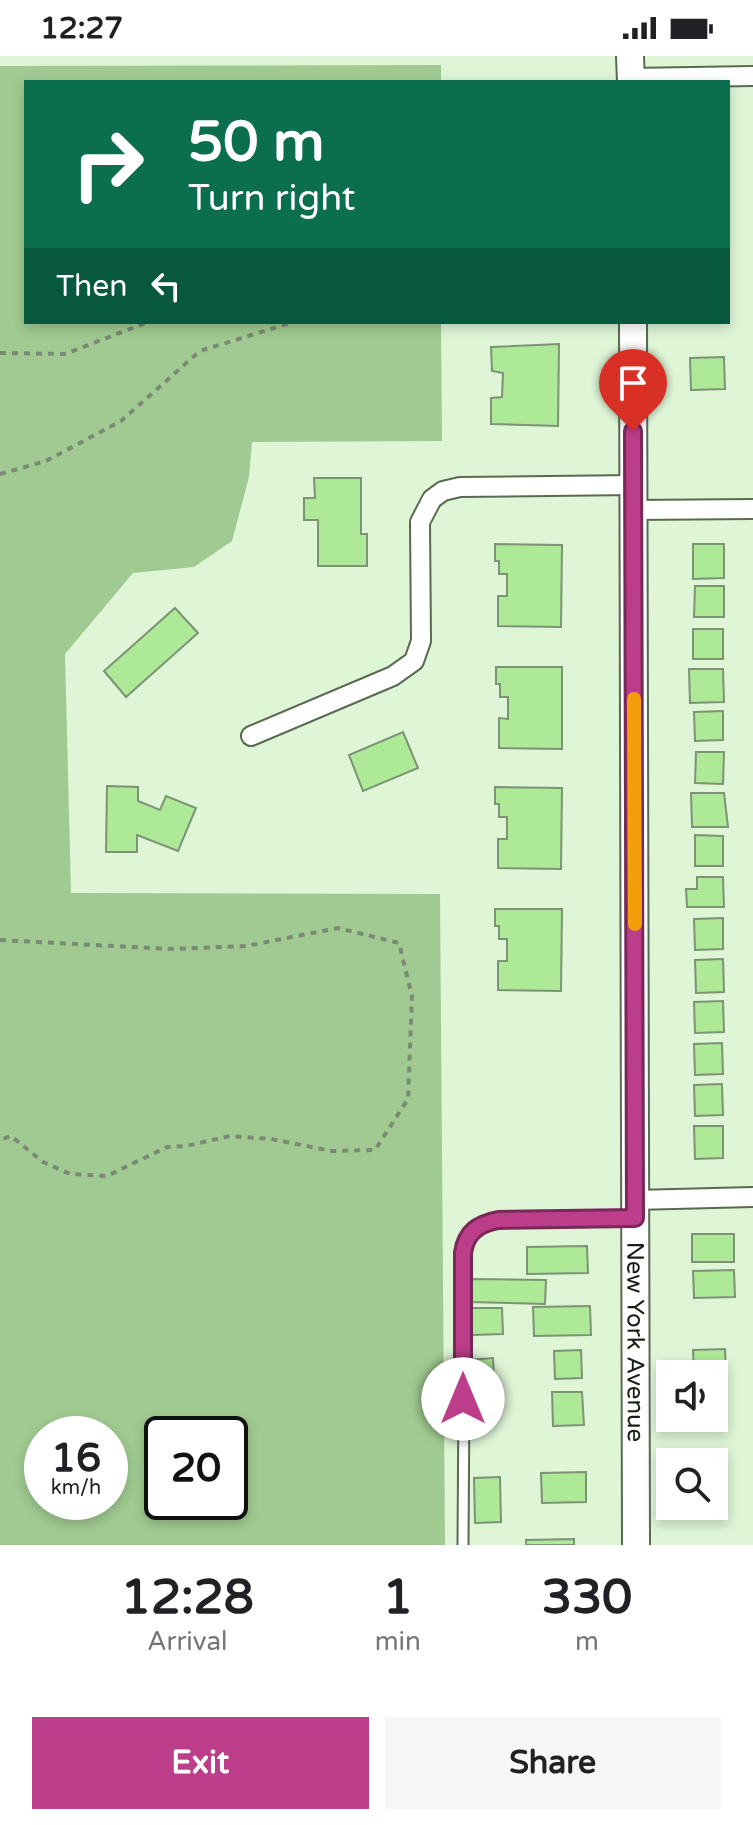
<!DOCTYPE html>
<style>
body{margin:0;font-family:"Varela Round",sans-serif;background:#f6f6f6;color:#202124;height:100vh;display:flex;flex-direction:column;font-size:30px;white-space:nowrap}
*{box-sizing:border-box;margin:0}
p{font-size:26px;color:#757577}
.icon{flex:none;width:44px;height:44px;fill:none;stroke:currentColor;stroke-width:2;stroke-linecap:round;stroke-linejoin:round}
.map{position:relative;height:1489px;overflow:hidden}
.sheet{display:flex;flex-direction:column;background:#fff;flex:1}
.sheet>*{flex:none}
.banner{position:absolute;left:24px;top:24px;width:706px;height:244px;border-radius:0px;box-shadow:0 4px 12px #0003;background:#0b6e4f;color:#fff;overflow:hidden}
.buttons{position:absolute;left:656px;top:1304px;display:grid;gap:16px}
.buttons a{display:grid;place-items:center;width:72px;height:72px;border-radius:0px;background:#fff;box-shadow:0 4px 12px #0003;font-size:40px}
.speed{position:absolute;left:24px;top:1360px;display:flex;gap:16px;font-size:40px;font-weight:700;text-align:center}
.speed>*{display:grid;place-content:center;width:104px;height:104px;border-radius:50%;background:#fff;box-shadow:0 4px 12px #0003;line-height:1}
.speed small{font-size:20px;font-weight:400}
.speed .limit{border:4px solid #111;border-radius:12px;background:#fff;color:#111}
.pin{position:absolute;display:grid;place-items:center;width:68px;height:68px;color:#fff;margin:-82px -34px;border-radius:50% 50% 50% 0;rotate:-45deg;box-shadow:0 0 8px #0007}
.pin .icon{rotate:45deg}
.me{position:absolute;width:88px;margin:-44px;rotate:0deg;stroke-linejoin:round;filter:drop-shadow(0 0 6px #0008)}
.turn{display:flex;align-items:center;gap:28px;height:168px;padding:0 32px;font-size:36px}
.turn .icon{width:104px;height:104px;stroke-width:2.5}
.turn b{display:block;font-size:56px;line-height:68px}
.then{display:flex;align-items:center;height:76px;padding:0 32px;background:#0003;gap:16px;font-size:30px}
.eta{display:flex;justify-content:space-evenly;align-items:center;height:136px;text-align:center}
.eta b{font-size:48px;font-weight:800;line-height:56px}
.primary-button{display:flex;gap:16px;margin-top:auto;padding:16px 32px}
.primary-button a{flex:1;height:92px;border-radius:0px;background:#bc3d89;color:#fff;font-size:32px;font-weight:800;line-height:92px;text-align:center}
.primary-button a+a{background:#f6f6f6;color:#202124}
.status{display:flex;justify-content:space-between;align-items:center;height:56px;padding:0 40px;background:#fff;direction:ltr}
.status svg{height:22px;fill:currentColor}
.map>svg:first-child{display:block}
</style>
<div class="status"><b>12:27</b><svg viewBox="0 0 49 12"><path d="M0 12V9h3v3zM5 12V6h3v6zM10 12V3h3v9zM15 12V0h3v12zM26 1h20v11H26zM47 4h2v5h-2z"/></svg></div>
<div class="map">
<svg width="753" height="1489" viewBox="0 0 753 1489">
<rect width="100%" height="100%" fill="#def5d6"/>
<path fill="#a0ca91" fill-rule="evenodd" d="M 441,9 L 441,26 L 26,26 L 26,266 L 441,266 L 442,385 L 252,386 L 249,421 L 232,485 L 194,511 L 133,517 L 65,598 L 71,837 L 440,838 L 445,1489 L 0,1489 L 0,10 ZM 42,1378 L 110,1378 L 110,1446 L 42,1446 ZM 162,1378 L 230,1378 L 230,1446 L 162,1446 Z"/>
<g fill="#ade997" stroke="#7e9276" stroke-width="2">
<polygon points="559,288 558,370 491,368 491,342 502,341 503,317 492,315 491,291"/>
<polygon points="724,301 725,333 691,334 690,302"/>
<polygon points="314,422 361,422 361,478 367,478 367,510 318,510 318,464 304,464 304,442 315,442"/>
<polygon points="495,488 562,489 561,571 498,570 498,540 507,540 507,518 499,518 499,505 495,505"/>
<polygon points="693,488 724,488 724,522 693,523"/>
<polygon points="695,530 724,530 724,561 694,561"/>
<polygon points="175,552 198,577 126,641 104,615"/>
<rect x="693" y="573" width="30" height="30"/>
<polygon points="496,611 562,611 562,693 499,692 499,662 508,663 508,641 500,641 500,628 496,628"/>
<polygon points="689,613 723,613 724,646 690,647"/>
<polygon points="723,655 723,684 695,685 694,656"/>
<polygon points="403,676 418,712 363,735 349,699"/>
<polygon points="696,696 724,696 723,728 695,727"/>
<polygon points="107,730 138,731 138,745 160,754 166,740 196,752 178,795 137,779 137,796 106,796"/>
<polygon points="495,731 562,732 561,813 498,812 498,783 507,783 507,761 499,761 499,748 495,748"/>
<polygon points="691,737 724,737 728,771 692,771"/>
<polygon points="695,779 723,780 723,810 695,810"/>
<polygon points="697,821 723,821 724,851 687,851 686,833 697,833"/>
<polygon points="495,853 562,853 561,935 498,934 498,905 507,905 507,883 499,883 499,870 495,870"/>
<polygon points="723,862 723,893 695,894 694,863"/>
<polygon points="723,903 724,936 696,937 695,904"/>
<polygon points="723,945 724,976 695,977 694,946"/>
<polygon points="722,987 723,1018 695,1019 694,988"/>
<polygon points="722,1028 723,1059 695,1060 694,1029"/>
<polygon points="694,1070 723,1070 723,1102 695,1103"/>
<rect x="692" y="1178" width="42" height="28"/>
<polygon points="587,1190 588,1217 527,1218 527,1191"/>
<polygon points="734,1214 735,1241 694,1242 693,1215"/>
<polygon points="469,1223 546,1224 545,1248 469,1246"/>
<polygon points="590,1250 591,1279 534,1280 533,1251"/>
<polygon points="471,1252 502,1252 503,1278 472,1279"/>
<polygon points="725,1293 726,1319 694,1318 693,1294"/>
<polygon points="581,1294 582,1322 555,1323 554,1295"/>
<polygon points="493,1302 494,1323 471,1324 470,1304"/>
<polygon points="498,1329 498,1356 471,1356 471,1330"/>
<polygon points="552,1336 582,1336 584,1369 553,1370"/>
<polygon points="586,1416 586,1446 542,1447 541,1417"/>
<polygon points="500,1421 501,1466 475,1467 474,1422"/>
<polygon points="574,1483 574,1489 526,1489 526,1484"/>
</g>
<g fill="none" stroke-linecap="round" stroke-linejoin="round">
<defs>
<path id="lane" d="M 463,1489 L 465,1186 C 474,1172 482,1168 498,1164 L 632,1162"/>
<g id="street">
<polyline points="631,22 753,20"/>
<polyline points="634,454 753,453"/>
<polyline points="251,680 393,620 414,605 421,585 420,466 432,443 443,435 460,431 634,429"/>
<polyline points="635,1144 753,1141"/>
</g>
<g id="secondary">
<polyline points="630,0 631,26"/>
<path id="s1" d="M 633,266 L 636,1489"/>
</g>
</defs>
<use href="#lane" stroke="#586b51" stroke-width="13"/>
<use href="#street" stroke="#586b51" stroke-width="22"/>
<use href="#secondary" stroke="#586b51" stroke-width="30"/>
<g stroke="#7a8a75" stroke-width="4" stroke-dasharray="6 6" stroke-linecap="butt">
<polyline points="0,297 65,298 148,266"/>
<polyline points="0,418 46,405 121,365 200,295 293,266"/>
<polyline points="0,884 170,893 246,890 338,872 399,887 412,940 408,1043 375,1094 332,1095 271,1083 230,1080 186,1090 167,1091 107,1120 70,1118 43,1106 11,1080 0,1084"/>
</g>
<use href="#lane" stroke="#fff" stroke-width="9"/>
<use href="#street" stroke="#fff" stroke-width="18"/>
<use href="#secondary" stroke="#fff" stroke-width="26"/>
</g>
<g fill="none" stroke-linecap="round" stroke-linejoin="round">
<defs>
<path id="route" d="M 463,1343 L 463,1197 C 466,1176 478,1168 498,1164 L 635,1162 L 633,375"/>
</defs>
<use href="#route" stroke="#7a2859" stroke-width="20"/>
<use href="#route" stroke="#bc3d89" stroke-width="14"/>
<polyline stroke="#f59e0b" stroke-width="14" points="634,643 635,868"/>
</g>
<g text-anchor="middle" stroke-width="8" stroke-linejoin="round" paint-order="stroke">
<g font-size="24" fill="#171f15" stroke="#f4fef1">
<text dy="8" stroke="none"><textPath href="#s1" startOffset="1020">New York Avenue</textPath></text>
</g>
</g>
</svg>
<div class="buttons">
<a><svg class="icon" aria-label="sound" viewBox="0 0 24 24"><path d="M4 9h4l5-4v14l-5-4H4zM17 9q2 3 0 6"/></svg></a>
<a><svg class="icon" aria-label="search" viewBox="0 0 24 24"><circle cx="10" cy="10" r="6"/><path d="M15 15l6 6"/></svg></a>
</div>
<div class="speed"><div>16<small>km/h</small></div><div class="limit">20</div></div>
<div class="pin" style="left:633px;top:375px;background:#d93025"><svg class="icon" aria-label="arrive" viewBox="0 0 24 24"><path d="M6 21V4h12l-3 4 3 4H6"/></svg></div>
<svg class="me" style="left:463px;top:1343px" viewBox="-20 -20 40 40"><circle r="19" fill="#fff"/><path d="M0-13L10 11 0 6-10 11z" fill="#bc3d89"/></svg>
<div class="banner">
<div class="turn"><svg class="icon" aria-label="right" viewBox="0 0 24 24"><path d="M7 20v-9h11M14 6l5 5-5 5"/></svg><div><b>50 m</b>Turn right</div></div>
<div class="then">Then<svg class="icon" aria-label="left" viewBox="0 0 24 24"><path d="M17 20v-9H6M10 6l-5 5 5 5"/></svg></div>
</div>
</div>
<section class="sheet">
<div class="eta">
<div><b>12:28</b><p>Arrival</p></div>
<div><b>1</b><p>min</p></div>
<div><b>330</b><p>m</p></div>
</div>
<div class="primary-button"><a>Exit</a><a>Share</a></div>
</section>
